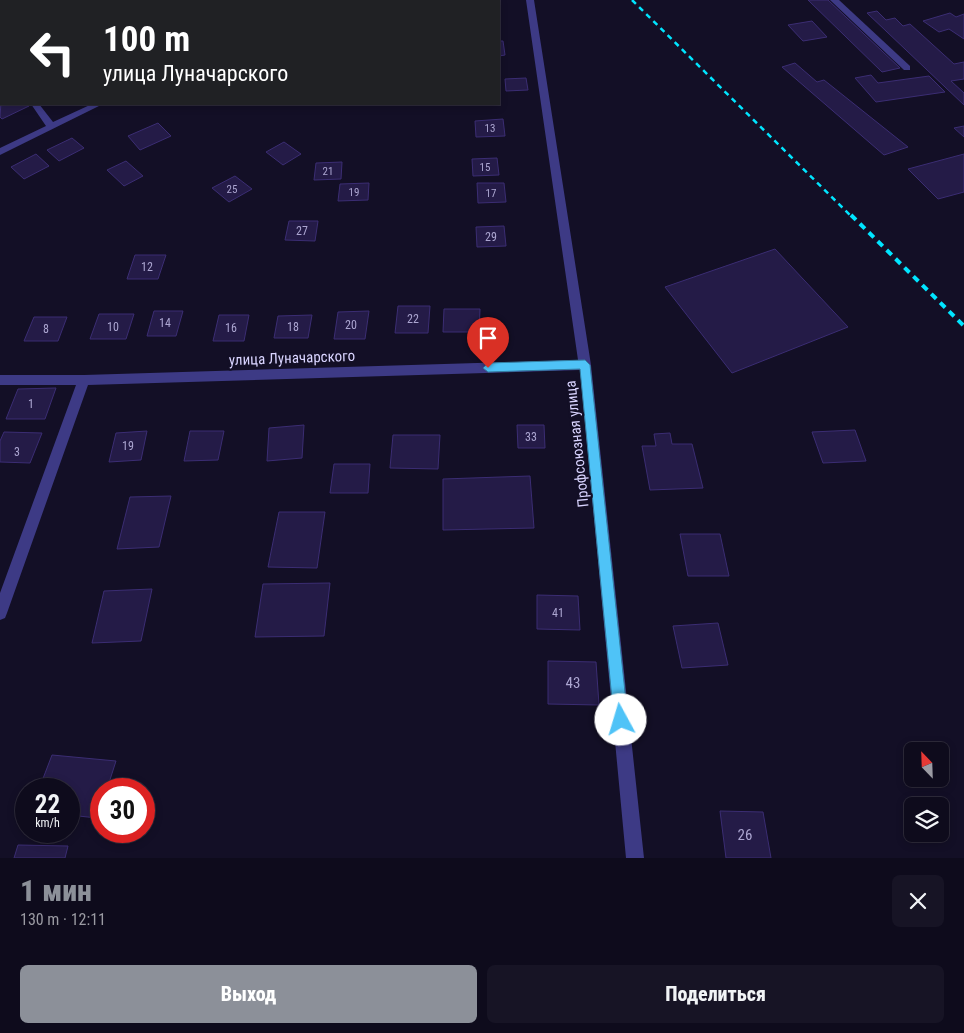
<!DOCTYPE html>
<html lang="ru">
<meta charset="utf-8">
<style>
body{margin:0;font-family:"Roboto Condensed",sans-serif;background:#171425;color:#f1f3f6;height:100vh;display:flex;flex-direction:column;font-size:19px;white-space:nowrap}
*{box-sizing:border-box;margin:0}
p{font-size:16px;color:#9b9ba3}
.icon{flex:none;width:28px;height:28px;fill:none;stroke:currentColor;stroke-width:2;stroke-linecap:round;stroke-linejoin:round}
.map{position:relative;height:858px;overflow:hidden}
.drawer{display:flex;flex-direction:column;background:#0e0b1c;flex:1}
.drawer>*{flex:none}
.top-card{position:absolute;left:0px;top:0px;width:500px;height:105px;box-shadow:0 2px 8px #0003,0 0 0 1px #2e2b3b;background:#202124;color:#fff;overflow:hidden}
.needle{width:32px;rotate:337deg}
.controls{position:absolute;left:904px;top:742px;display:grid;gap:10px}
.controls a{display:grid;place-items:center;width:45px;height:45px;border-radius:8px;background:#0e0b1c;box-shadow:0 2px 8px #0003,0 0 0 1px #2e2b3b;font-size:25px}
.speed{position:absolute;left:15px;top:778px;display:flex;gap:10px;font-size:25px;font-weight:700;text-align:center}
.speed>*{display:grid;place-content:center;width:65px;height:65px;border-radius:50%;background:#0e0b1c;box-shadow:0 2px 8px #0003,0 0 0 1px #2e2b3b;line-height:1}
.speed small{font-size:12px;font-weight:400}
.speed .limit{border:8px solid #d22;background:#fff;color:#111}
.pin{position:absolute;display:grid;place-items:center;width:42px;height:42px;color:#fff;margin:-51px -21px;border-radius:50% 50% 50% 0;rotate:-45deg;box-shadow:0 0 5px #0007}
.pin .icon{rotate:45deg}
.me{position:absolute;width:55px;margin:-28px;rotate:354deg;stroke-linejoin:round;filter:drop-shadow(0 0 4px #0008)}
.turn{display:flex;align-items:center;gap:18px;height:105px;padding:0 20px;font-size:22px}
.turn .icon{width:65px;height:65px;stroke-width:2.5}
.turn b{display:block;font-size:35px;line-height:42px}
.round{display:grid;place-items:center;flex:none;width:52px;height:52px;border-radius:8px;background:#171425}
.headline{display:flex;align-items:center;justify-content:space-between;height:85px;padding:0 20px}
h1{font-size:30px;font-weight:800;line-height:38px;color:#8c9099}
.primary-button{display:flex;gap:10px;margin-top:auto;padding:10px 20px}
.primary-button a{flex:1;height:58px;border-radius:8px;background:#8c9099;color:#fff;font-size:20px;font-weight:800;line-height:58px;text-align:center}
.primary-button a+a{background:#171425;color:#f1f3f6}
.map>svg:first-child{display:block}
</style>
<div class="map">
<svg width="964" height="858" viewBox="0 0 964 858">
<rect width="100%" height="100%" fill="#130f26"/>
<g fill="#241b47" stroke="#3b2d73">
<polygon points="808,0 828,0 900,68 882,72"/>
<polygon points="877,11 886,20 895,18 903,26 910,24 954,64 964,62 964,79 951,81 964,93 964,105 867,13"/>
<polygon points="950,13 956,17 964,14 964,39 949,29 939,32 923,21"/>
<polygon points="812,21 827,37 803,41 788,25"/>
<polygon points="499,41 503,41 505,55 499,56"/>
<polygon points="795,63 817,82 824,80 908,147 884,155 782,67"/>
<polygon points="871,75 878,83 929,76 945,92 876,102 855,78"/>
<polygon points="526,78 528,90 506,91 505,79"/>
<polygon points="1,102 26,104 29,106 2,119 0,117"/>
<polygon points="503,119 505,136 476,137 475,121"/>
<polygon points="158,123 171,136 140,150 128,136"/>
<polygon points="964,126 964,137 954,128"/>
<polygon points="72,138 84,148 59,161 47,150"/>
<polygon points="284,142 301,154 283,165 266,152"/>
<polygon points="36,154 49,166 24,179 11,167"/>
<polygon points="964,154 964,192 938,199 908,169"/>
<polygon points="497,158 499,175 473,176 472,159"/>
<polygon points="126,161 143,176 124,186 107,170"/>
<polygon points="342,162 341,179 314,180 316,163"/>
<polygon points="235,176 252,189 229,202 212,188"/>
<polygon points="369,183 368,200 338,201 340,184"/>
<polygon points="477,183 504,183 506,202 478,203"/>
<polygon points="289,221 318,221 315,241 285,240"/>
<polygon points="504,226 506,246 477,247 476,227"/>
<polygon points="775,249 848,327 732,373 665,287"/>
<polygon points="135,255 166,255 158,279 127,279"/>
<polygon points="398,306 430,306 428,333 395,333"/>
<polygon points="444,309 480,309 479,332 443,332"/>
<polygon points="154,311 183,311 176,336 147,336"/>
<polygon points="369,311 365,339 334,339 338,312"/>
<polygon points="99,314 134,314 126,339 90,339"/>
<polygon points="219,315 249,315 244,341 213,341"/>
<polygon points="312,315 308,338 274,338 278,316"/>
<polygon points="34,317 67,317 58,341 24,341"/>
<polygon points="56,388 45,419 6,419 18,389"/>
<polygon points="304,425 302,458 267,461 269,428"/>
<polygon points="517,425 544,425 545,448 518,448"/>
<polygon points="855,430 866,461 823,463 812,432"/>
<polygon points="147,431 141,460 109,462 116,433"/>
<polygon points="190,431 224,431 218,460 184,461"/>
<polygon points="4,432 42,433 30,463 0,462 0,441"/>
<polygon points="670,433 672,444 692,444 703,488 650,490 642,446 656,446 654,434"/>
<polygon points="393,435 440,435 438,469 390,468"/>
<polygon points="334,464 370,464 368,493 330,493"/>
<polygon points="530,476 534,528 443,530 443,479"/>
<polygon points="171,496 159,547 117,549 130,497"/>
<polygon points="279,512 325,512 317,568 268,567"/>
<polygon points="680,534 720,534 729,576 688,576"/>
<polygon points="330,583 324,636 255,637 263,584"/>
<polygon points="152,589 141,641 92,643 104,591"/>
<polygon points="537,595 578,596 580,630 537,629"/>
<polygon points="718,623 728,665 682,668 673,626"/>
<polygon points="548,661 596,662 599,705 548,704"/>
<polygon points="52,755 116,761 107,789 101,789 101,805 97,818 69,815 69,789 39,789"/>
<polygon points="720,811 763,812 771,858 726,858"/>
<polygon points="18,845 68,846 65,858 14,858"/>
</g>
<g fill="none" stroke-linecap="round" stroke-linejoin="round">
<g fill="#3d3a85" fill-rule="evenodd">
<polygon points="198,0 207,0 208,1 199,1"/>
<polygon points="526,0 534,0 591,365 644,858 626,858 580,370 88,385 7,613 5,618 0,620 0,593 76,385 0,385 0,375 84,375 578,360"/>
<polygon points="830,0 839,0 910,66 910,70 904,70"/>
<polygon points="0,54 1,55 1,62 0,61"/>
<polygon points="31,104 39,104 53,122 92,104 103,104 0,155 0,148 46,126"/>
</g>
<polyline stroke="#00e5ff" stroke-width="2.5" stroke-dasharray="5.5 4.5" stroke-linecap="butt" points="632,0 852,217"/>
<polyline stroke="#00e5ff" stroke-width="4" stroke-dasharray="7 5.5" stroke-linecap="butt" points="851,215 964,326"/>
</g>
<polygon fill="#4fc3f7" stroke="#337fa1" points="585,360 590,365 628,720 626,725 621,727 616,725 614,720 580,369 488,372 483,368 488,363"/>
<g text-anchor="middle" stroke-width="4.5" stroke-linejoin="round" paint-order="stroke">
<g font-size="11" fill="#aca6d1">
<text x="490" y="132">13</text>
<text x="485" y="171">15</text>
<text x="328" y="175">21</text>
<text x="232" y="193">25</text>
<text x="354" y="196">19</text>
<text x="491" y="197">17</text>
</g>
<g font-size="12" fill="#aca6d1">
<text x="302" y="235">27</text>
<text x="491" y="241">29</text>
<text x="147" y="271">12</text>
<text x="413" y="323">22</text>
<text x="165" y="327">14</text>
<text x="351" y="329">20</text>
<text x="113" y="331">10</text>
<text x="293" y="331">18</text>
<text x="231" y="332">16</text>
<text x="46" y="333">8</text>
<text x="31" y="408">1</text>
<text x="531" y="441">33</text>
<text x="128" y="450">19</text>
<text x="17" y="456">3</text>
<text x="558" y="617">41</text>
</g>
<g font-size="15" fill="#d9d4ff" stroke="#130f26">
<text transform="translate(292 358) rotate(-2)" y="5">улица Луначарского</text>
<text transform="translate(577 444) rotate(-96)" y="5">Профсоюзная улица</text>
</g>
<g font-size="15" fill="#aca6d1">
<text x="573" y="688">43</text>
<text x="745" y="840">26</text>
</g>
</g>
</svg>
<div class="controls">
<a><svg class="needle" viewBox="-14 -14 28 28"><path d="M0-13l5 13h-10z" fill="#e53935"/><path d="M0 13l5-13h-10z" fill="#9b9ba3"/></svg></a>
<a><svg class="icon" aria-label="layers" viewBox="0 0 24 24"><path d="M12 4l9 5-9 5-9-5zM3 14l9 5 9-5"/></svg></a>
</div>
<div class="speed"><div>22<small>km/h</small></div><div class="limit">30</div></div>
<div class="pin" style="left:488px;top:368px;background:#d93025"><svg class="icon" aria-label="arrive" viewBox="0 0 24 24"><path d="M6 21V4h12l-3 4 3 4H6"/></svg></div>
<svg class="me" style="left:621px;top:720px" viewBox="-20 -20 40 40"><circle r="19" fill="#fff"/><path d="M0-13L10 11 0 6-10 11z" fill="#4fc3f7"/></svg>
<div class="top-card">
<div class="turn"><svg class="icon" aria-label="left" viewBox="0 0 24 24"><path d="M17 20v-9H6M10 6l-5 5 5 5"/></svg><div><b>100 m</b>улица Луначарского</div></div>
</div>
</div>
<section class="drawer">
<div class="headline"><div><h1>1 мин</h1><p>130 m · 12:11</p></div><a class="round"><svg class="icon" aria-label="close" viewBox="0 0 24 24"><path d="M6 6l12 12M18 6L6 18"/></svg></a></div>
<div class="primary-button"><a>Выход</a><a>Поделиться</a></div>
</section>
